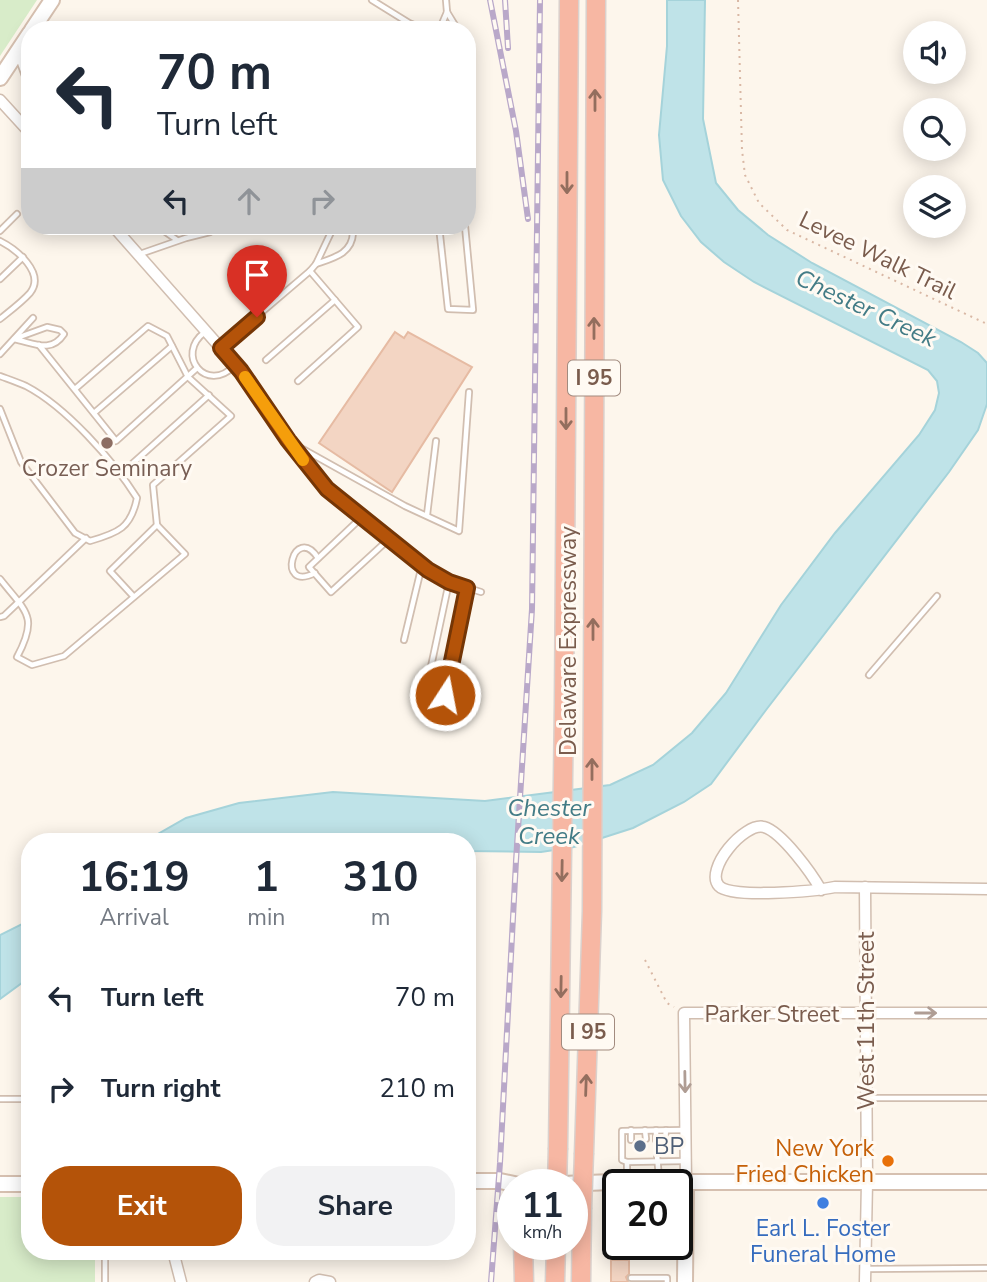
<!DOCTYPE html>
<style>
body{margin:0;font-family:"Nunito Sans",sans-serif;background:#f2f2f3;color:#1f2937;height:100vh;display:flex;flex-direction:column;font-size:26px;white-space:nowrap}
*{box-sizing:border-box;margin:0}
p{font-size:23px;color:#747a83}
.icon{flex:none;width:38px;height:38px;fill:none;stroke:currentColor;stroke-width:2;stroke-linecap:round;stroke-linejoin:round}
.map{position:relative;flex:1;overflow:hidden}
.sheet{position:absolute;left:21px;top:833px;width:455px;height:427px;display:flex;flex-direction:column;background:#fff;border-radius:28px;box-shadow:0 4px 18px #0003}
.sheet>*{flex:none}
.top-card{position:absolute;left:21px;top:21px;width:455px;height:214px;border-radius:28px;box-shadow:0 4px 18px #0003;background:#fff;color:#1f2937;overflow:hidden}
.buttons{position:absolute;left:903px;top:21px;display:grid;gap:14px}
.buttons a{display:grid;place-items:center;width:63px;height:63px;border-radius:50%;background:#fff;box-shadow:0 4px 18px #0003;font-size:35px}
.speed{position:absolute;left:497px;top:1169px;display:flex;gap:14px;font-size:35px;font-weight:700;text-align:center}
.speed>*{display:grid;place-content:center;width:91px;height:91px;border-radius:50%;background:#fff;box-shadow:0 4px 18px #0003;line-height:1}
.speed small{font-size:18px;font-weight:400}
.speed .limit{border:4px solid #111;border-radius:10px;background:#fff;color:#111}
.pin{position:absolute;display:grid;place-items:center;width:60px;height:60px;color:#fff;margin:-72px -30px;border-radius:50% 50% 50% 0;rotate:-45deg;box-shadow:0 0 7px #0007}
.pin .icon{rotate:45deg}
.me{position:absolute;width:77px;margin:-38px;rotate:11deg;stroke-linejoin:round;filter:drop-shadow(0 0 5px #0008)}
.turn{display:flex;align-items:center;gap:24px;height:147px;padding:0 21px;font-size:32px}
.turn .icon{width:91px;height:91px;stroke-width:2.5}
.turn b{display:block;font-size:49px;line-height:60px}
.lanes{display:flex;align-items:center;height:66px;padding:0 21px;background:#0003;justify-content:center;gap:35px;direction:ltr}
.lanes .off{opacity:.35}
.eta{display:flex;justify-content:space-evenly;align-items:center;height:119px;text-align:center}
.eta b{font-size:42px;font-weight:700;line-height:49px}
.primary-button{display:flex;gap:14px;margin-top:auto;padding:14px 21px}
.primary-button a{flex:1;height:80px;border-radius:28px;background:#b45309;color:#fff;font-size:28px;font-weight:700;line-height:80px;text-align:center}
.primary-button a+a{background:#f2f2f3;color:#1f2937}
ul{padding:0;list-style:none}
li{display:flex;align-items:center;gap:21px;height:91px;padding:0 21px}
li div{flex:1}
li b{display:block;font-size:26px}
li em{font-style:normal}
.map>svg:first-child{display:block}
</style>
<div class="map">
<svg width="987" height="1282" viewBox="0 0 987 1282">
<rect width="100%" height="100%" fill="#fdf6ec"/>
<g fill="#d8ecc9">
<polygon points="0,0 37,0 0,56"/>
<polygon points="0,1197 30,1197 30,1251 95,1251 95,1282 0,1282"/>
</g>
<g fill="#bfe3e8" stroke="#a5d3da" stroke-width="2">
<polygon points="667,0 705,0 703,119 716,183 738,210 768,235 812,263 961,342 978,353 987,363 987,404 978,430 949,472 766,710 711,784 684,802 633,828 574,847 541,852 467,851 467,842 328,842 309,840 144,842 186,818 239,803 333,792 485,801 610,785 653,765 692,733 726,693 781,605 835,533 919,435 935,410 939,393 937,381 928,370 754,282 724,262 701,242 681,216 663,180 659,135 667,46"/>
<polygon points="30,920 30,977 0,999 0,935"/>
</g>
<g fill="#f3d5c3" stroke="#e6bba3" stroke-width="2">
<polygon points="395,332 404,338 408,332 472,367 392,492 319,443"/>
<polygon points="611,1260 629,1260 629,1274 626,1277 628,1282 611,1282"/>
</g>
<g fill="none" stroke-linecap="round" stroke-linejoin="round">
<defs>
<g id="lane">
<polyline points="372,0 409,23 421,28 441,26 447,12"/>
<polyline points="446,0 447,12 458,30"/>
<polyline points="18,57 30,90"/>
<polyline points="157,226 177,240"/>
<polyline points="439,226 448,309 473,310 465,226"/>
<polyline points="0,231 17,214"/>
<path d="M 0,241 C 16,249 46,273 30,293 C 22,302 10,311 0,319"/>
<polyline points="140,254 186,238 210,232 218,226"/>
<path d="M 316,264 C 333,258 352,254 353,233 L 346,226"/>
<polyline points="310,271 316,264 334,226"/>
<polyline points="0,279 23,257"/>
<path d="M 47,327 L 60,330 L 64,334 C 51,354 34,343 14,339 Z"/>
<path d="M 205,332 C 174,355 207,394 234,366"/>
<polyline points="39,345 116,441 197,368"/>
<polyline points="221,347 310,271 358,327 298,381"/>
<polyline points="0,354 33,318"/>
<polyline points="266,360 335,300"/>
<polyline points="242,371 288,440 327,489 428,570 449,582 481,592"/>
<path d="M 0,376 C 8,379 17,382 26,386 C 66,407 113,460 137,498 C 131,528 118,533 90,541 L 75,533 L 21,462 L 0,409"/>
<polyline points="75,389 148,326 167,336 188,377 231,416 153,485 157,525"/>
<polyline points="94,413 172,346"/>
<polyline points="292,443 405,506 459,531 469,392"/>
<polyline points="133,463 209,395"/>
<polyline points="427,515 436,441"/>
<polyline points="362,517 309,567 331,592 389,539"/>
<path d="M 315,573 C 275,593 294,522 318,558"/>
<path d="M 0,579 C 26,612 39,616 17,657 L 32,665 L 64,656 L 185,554 L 157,525 L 110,571 L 134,597"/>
<polyline points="0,617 4,616 86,538"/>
<polyline points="404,640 422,565"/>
<polyline points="869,675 937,596"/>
<polyline points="426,690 449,582"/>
<polyline points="445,695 466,588"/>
<polyline points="867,1098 987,1098"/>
<polyline points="0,1099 30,1099"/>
<polyline points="645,1130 646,1139"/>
<polyline points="656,1130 656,1140"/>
<polyline points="631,1140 631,1130"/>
<polyline points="665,1140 666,1130"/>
<polyline points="657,1155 659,1178"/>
<polyline points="627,1162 685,1161"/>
<polyline points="627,1179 627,1162 622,1160 622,1131 685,1130"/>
<polyline points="866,1269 987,1268"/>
<polyline points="631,1278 667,1278 667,1282"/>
<polyline points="105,1282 105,1251"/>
</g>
<g id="street">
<polyline points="0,100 30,133"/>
<polyline points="113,226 241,371"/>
<polyline points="865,887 867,1182 865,1282"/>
<path d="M 821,890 C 812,874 782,832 764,827 C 744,822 704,870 719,886 C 731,899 816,891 835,887 L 987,889"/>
<polyline points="686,1183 684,1013 987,1013"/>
<polyline points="173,1251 181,1282"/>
<polyline points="315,1282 319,1280 330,1282"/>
</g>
<g id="secondary">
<polyline points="32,30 52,0"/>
<polyline points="0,78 30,33"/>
<polyline points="467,1181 500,1181 519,1185"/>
<polyline points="0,1184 30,1184"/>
<polyline points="537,1185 612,1182 987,1182"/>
<polyline points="685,1282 686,1183"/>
</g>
<g id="highway">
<polyline points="558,1148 564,704 569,0"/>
<polyline points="584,1153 592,911 596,0"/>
<polyline points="523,1244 524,1282"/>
<polyline points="555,1282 556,1244"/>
<polyline points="581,1282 582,1209"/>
</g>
</defs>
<use href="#lane" stroke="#d1beb0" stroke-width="8"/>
<use href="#street" stroke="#d1beb0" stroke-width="13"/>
<use href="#secondary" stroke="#d6c0b0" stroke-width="18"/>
<use href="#highway" stroke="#dad1cd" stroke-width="21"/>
<g stroke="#d9b8a5" stroke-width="2" stroke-dasharray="2 5" stroke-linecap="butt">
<polyline points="738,0 742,150 745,175 759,203 787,230 987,324"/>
<polyline points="645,960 667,1003 674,1007"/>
</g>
<use href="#lane" stroke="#fff" stroke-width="4.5"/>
<use href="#street" stroke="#fff" stroke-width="10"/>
<use href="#secondary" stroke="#fff" stroke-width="14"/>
<use href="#highway" stroke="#f7b7a3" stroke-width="18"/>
<defs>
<g id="rail">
<polyline points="490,0 516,131 528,219"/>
<polyline points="505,0 508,48"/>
<polyline points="491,1282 500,1163 516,861 532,609 540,0"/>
</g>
</defs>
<use href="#rail" stroke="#b9a8c9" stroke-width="6"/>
<use href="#rail" stroke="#fffaf3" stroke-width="3.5" stroke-dasharray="10" stroke-linecap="butt"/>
<defs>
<g id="highway-bridge">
<polyline points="557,1185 558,1148"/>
<polyline points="582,1209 584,1153"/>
</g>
</defs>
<use href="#highway-bridge" stroke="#dad1cd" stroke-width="21" stroke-linecap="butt"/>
<use href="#highway-bridge" stroke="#f7b7a3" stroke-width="18"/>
</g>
<defs><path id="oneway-shaft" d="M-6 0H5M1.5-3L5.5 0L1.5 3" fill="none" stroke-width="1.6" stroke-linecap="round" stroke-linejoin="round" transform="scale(1.75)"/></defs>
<g stroke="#936e5e">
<use href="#oneway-shaft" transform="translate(595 100) rotate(-90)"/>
<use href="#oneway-shaft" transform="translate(567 183) rotate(90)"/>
<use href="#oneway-shaft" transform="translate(594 328) rotate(-90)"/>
<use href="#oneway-shaft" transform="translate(566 419) rotate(90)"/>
<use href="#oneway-shaft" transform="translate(593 629) rotate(-90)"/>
<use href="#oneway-shaft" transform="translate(592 769) rotate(-90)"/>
<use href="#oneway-shaft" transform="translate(562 871) rotate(91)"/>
<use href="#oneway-shaft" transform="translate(561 987) rotate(91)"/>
<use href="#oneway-shaft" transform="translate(586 1085) rotate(-88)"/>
</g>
<g stroke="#af9d94">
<use href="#oneway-shaft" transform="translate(926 1013)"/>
<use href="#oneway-shaft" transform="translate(685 1082) rotate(89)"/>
</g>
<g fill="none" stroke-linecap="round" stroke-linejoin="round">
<defs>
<polyline id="route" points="257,317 221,348 241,371 288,440 327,489 428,570 449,582 467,588 445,695"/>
</defs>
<use href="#route" stroke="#753606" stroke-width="18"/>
<use href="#route" stroke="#b45309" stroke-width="12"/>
<polyline stroke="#f59e0b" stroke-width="12" points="245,377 303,460"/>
</g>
<circle fill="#8d6e63" stroke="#fffaf3" stroke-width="2.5" cx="107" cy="443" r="7"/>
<circle fill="#5c6f8a" stroke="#fffaf3" stroke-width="2.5" cx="640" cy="1146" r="7"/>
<circle fill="#e8710a" stroke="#fffaf3" stroke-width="2.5" cx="888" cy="1161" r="7"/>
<circle fill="#3f7fe0" stroke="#fffaf3" stroke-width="2.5" cx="823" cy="1203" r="7"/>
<g text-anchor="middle" stroke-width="6" stroke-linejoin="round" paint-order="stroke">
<g fill="#fffaf3" stroke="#a28b7f" stroke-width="2">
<rect x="568" y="360.5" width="52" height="35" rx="5"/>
<rect x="562" y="1014.5" width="52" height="35" rx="5"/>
</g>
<g font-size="21" font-weight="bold" fill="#7a5c4d">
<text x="594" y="385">I 95</text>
<text x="588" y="1039">I 95</text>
</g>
<g font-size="23" fill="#7a5c4d" stroke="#fffaf3">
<text transform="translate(878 255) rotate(26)" y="8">Levee Walk Trail</text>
<text transform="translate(568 641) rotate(-90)" y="8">Delaware Expressway</text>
<text x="772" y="1022">Parker Street</text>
<text transform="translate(866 1021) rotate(-90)" y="8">West 11th Street</text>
</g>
<g font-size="23" fill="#785e54" stroke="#fffaf3">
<text x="107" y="476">Crozer Seminary</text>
</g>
<g font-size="23" fill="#4e5e75" stroke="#fffaf3" text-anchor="start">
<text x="654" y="1154">BP</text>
</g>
<g font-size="23" fill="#c56008" stroke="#fffaf3" text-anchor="end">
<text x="874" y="1156">New York<tspan x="874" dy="26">Fried Chicken</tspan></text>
</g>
<g font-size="23" fill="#366cbe" stroke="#fffaf3">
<text x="823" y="1236">Earl L. Foster<tspan x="823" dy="26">Funeral Home</tspan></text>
</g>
<g font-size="24" font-style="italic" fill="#437c86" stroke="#fffaf3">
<text transform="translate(866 308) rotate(25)" y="8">Chester Creek</text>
<text x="549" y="816">Chester<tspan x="549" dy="28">Creek</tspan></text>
</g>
</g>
</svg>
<div class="buttons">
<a><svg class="icon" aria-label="sound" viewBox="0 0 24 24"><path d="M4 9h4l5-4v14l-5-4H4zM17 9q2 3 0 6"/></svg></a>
<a><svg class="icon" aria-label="search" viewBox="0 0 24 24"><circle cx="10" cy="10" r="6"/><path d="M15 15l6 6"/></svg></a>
<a><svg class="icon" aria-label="layers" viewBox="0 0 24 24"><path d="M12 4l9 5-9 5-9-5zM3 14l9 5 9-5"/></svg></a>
</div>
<div class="speed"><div>11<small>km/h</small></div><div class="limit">20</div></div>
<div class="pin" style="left:257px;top:317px;background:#d93025"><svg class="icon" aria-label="arrive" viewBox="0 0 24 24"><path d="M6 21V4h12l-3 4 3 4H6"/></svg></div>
<svg class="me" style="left:445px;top:695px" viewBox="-20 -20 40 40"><circle r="17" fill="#b45309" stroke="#fff" stroke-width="3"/><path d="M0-11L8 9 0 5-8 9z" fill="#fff"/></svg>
<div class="top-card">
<div class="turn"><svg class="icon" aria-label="left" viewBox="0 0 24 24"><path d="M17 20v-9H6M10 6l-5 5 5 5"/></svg><div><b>70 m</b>Turn left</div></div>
<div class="lanes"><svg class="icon" aria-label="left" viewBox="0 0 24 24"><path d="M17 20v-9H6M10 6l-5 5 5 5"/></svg><svg class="icon off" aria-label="ahead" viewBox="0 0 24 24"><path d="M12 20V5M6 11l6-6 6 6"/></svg><svg class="icon off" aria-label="right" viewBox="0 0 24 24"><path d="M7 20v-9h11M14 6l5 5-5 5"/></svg></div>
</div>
<section class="sheet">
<div class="eta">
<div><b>16:19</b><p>Arrival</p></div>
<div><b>1</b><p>min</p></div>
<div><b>310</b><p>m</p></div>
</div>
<ul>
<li><svg class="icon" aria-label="left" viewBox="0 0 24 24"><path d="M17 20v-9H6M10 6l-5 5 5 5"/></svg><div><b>Turn left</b></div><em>70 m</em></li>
<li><svg class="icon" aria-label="right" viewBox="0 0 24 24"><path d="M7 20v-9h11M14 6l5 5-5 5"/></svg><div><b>Turn right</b></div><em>210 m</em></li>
</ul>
<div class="primary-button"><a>Exit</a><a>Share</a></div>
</section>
</div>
